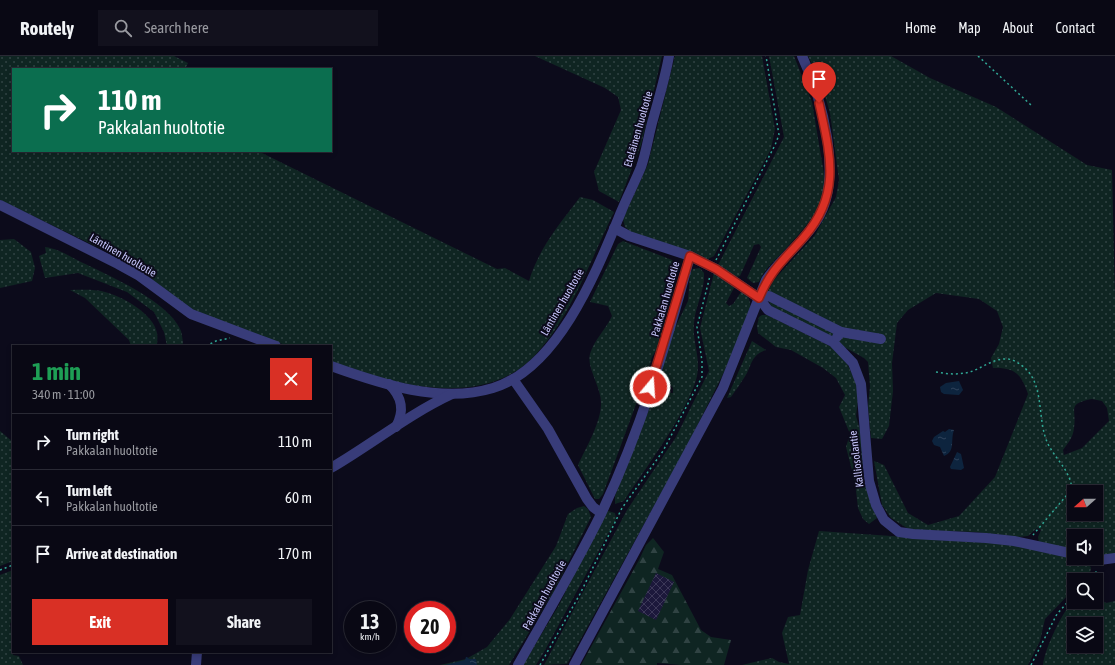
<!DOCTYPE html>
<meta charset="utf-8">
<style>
body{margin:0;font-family:"Asap Condensed",sans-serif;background:#12111d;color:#f1f3f6;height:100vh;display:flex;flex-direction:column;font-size:15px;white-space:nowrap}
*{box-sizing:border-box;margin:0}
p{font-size:13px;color:#999aa0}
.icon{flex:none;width:22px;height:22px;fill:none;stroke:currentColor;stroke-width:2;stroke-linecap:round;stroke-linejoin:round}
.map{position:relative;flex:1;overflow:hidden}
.sheet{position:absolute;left:12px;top:289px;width:320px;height:308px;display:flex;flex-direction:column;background:#090814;border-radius:0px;box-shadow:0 2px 6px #0003,0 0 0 1px #292934}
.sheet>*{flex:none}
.banner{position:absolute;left:12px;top:12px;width:320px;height:84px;border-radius:0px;box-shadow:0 2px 6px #0003,0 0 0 1px #292934;background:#0b6e4f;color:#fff;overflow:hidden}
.needle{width:26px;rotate:249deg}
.buttons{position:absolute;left:1067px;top:429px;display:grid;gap:8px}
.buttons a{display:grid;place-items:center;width:36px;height:36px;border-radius:0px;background:#090814;box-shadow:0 2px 6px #0003,0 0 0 1px #292934;font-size:20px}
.speed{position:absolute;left:344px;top:545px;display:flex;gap:8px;font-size:20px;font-weight:700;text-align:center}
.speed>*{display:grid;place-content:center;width:52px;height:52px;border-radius:50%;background:#090814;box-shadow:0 2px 6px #0003,0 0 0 1px #292934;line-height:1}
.speed small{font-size:10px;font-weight:400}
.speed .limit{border:6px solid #d22;background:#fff;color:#111}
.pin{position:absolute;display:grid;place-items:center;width:34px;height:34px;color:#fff;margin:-41px -17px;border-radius:50% 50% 50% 0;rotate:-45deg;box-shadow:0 0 4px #0007}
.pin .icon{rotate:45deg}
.me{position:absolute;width:44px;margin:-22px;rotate:18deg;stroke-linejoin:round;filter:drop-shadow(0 0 3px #0008)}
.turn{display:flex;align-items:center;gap:14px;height:84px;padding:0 20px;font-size:18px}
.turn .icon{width:52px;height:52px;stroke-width:2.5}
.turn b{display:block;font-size:28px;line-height:34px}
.round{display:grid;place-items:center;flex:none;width:42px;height:42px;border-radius:0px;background:#12111d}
.overview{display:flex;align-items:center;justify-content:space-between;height:68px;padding:0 20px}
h1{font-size:24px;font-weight:700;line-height:30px;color:#1e9e55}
.action{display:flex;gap:8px;margin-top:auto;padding:8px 20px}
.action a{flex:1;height:46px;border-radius:0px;background:#d93025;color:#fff;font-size:16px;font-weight:700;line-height:46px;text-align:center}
.action a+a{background:#12111d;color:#f1f3f6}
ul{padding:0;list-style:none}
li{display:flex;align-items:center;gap:12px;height:56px;padding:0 20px;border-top:1px solid #292934}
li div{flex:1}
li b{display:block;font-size:15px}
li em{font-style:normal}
header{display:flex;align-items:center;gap:24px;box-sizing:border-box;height:56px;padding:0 20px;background:#090814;border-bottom:1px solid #292934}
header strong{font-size:19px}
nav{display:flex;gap:22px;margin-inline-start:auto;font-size:14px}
.search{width:280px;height:36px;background:#12111d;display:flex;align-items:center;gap:10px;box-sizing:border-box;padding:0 14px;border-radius:0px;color:#999aa0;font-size:15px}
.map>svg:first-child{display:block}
</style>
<header>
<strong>Routely</strong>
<div class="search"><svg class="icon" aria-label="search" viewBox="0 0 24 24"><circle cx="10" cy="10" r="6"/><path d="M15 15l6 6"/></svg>Search here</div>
<nav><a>Home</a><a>Map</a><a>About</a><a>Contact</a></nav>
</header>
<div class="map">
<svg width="1115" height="609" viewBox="0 0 1115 609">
<defs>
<pattern id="grass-dots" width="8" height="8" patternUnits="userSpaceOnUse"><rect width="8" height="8" fill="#0f2522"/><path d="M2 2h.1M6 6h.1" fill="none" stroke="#304343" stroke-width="1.8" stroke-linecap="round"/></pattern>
<pattern id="forest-firs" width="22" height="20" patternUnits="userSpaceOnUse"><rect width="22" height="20" fill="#0f2522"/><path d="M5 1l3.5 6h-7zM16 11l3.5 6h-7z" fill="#304343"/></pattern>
<pattern id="water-ripples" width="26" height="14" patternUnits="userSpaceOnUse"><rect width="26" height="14" fill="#0d243e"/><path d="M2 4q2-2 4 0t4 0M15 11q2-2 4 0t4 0" fill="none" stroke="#2f425b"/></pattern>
<pattern id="building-cross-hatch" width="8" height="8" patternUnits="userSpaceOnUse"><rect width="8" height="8" fill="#1c183b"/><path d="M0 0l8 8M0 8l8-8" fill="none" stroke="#3c3858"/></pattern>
</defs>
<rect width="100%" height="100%" fill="#0c0b1b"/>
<g fill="url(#grass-dots)" fill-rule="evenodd">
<path d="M 0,0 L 174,0 L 188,7 L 185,13 L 13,13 L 13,95 L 258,95 L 497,213 L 505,212 L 529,225 C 539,192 559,169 580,141 L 593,144 L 614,156 C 592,201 571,260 537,297 C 486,355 393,329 331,306 L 331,290 L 288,290 L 193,255 L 159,230 L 149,220 L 126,205 L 0,144 Z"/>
<polygon points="535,0 662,0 641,89 619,146 599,135 594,116 621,54 618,41 605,32"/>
<polygon points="675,0 762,0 775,73 771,93 714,200 706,204 632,177 625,171 623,163 648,108"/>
<path d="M 769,0 L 794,0 L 812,46 L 825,124 C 825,154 799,178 780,199 C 772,207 763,215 759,226 L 753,227 L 747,222 L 761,191 L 759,188 L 754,189 L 740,220 L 736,221 L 718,209 L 784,81 Z"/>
<path d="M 808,0 L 891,0 L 930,22 L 996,51 L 1087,109 L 1112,114 L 1115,243 L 1115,498 L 1101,500 L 1096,499 L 1096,480 L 1074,480 L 1074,494 L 1039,487 L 1038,481 L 1041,474 L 1037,472 L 1028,480 L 1018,481 L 975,476 L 910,474 L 891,462 L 882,449 L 874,405 L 884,409 L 908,457 L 928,469 L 959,460 L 995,421 L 1028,338 C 1021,318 1015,311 993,312 L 991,302 L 999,288 L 1003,271 L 997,255 L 979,243 L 936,237 L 908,254 L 897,267 L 892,307 L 893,335 L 889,370 L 882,383 L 871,382 L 868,350 L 870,330 L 868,306 L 864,302 L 837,287 L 848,275 L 775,240 L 768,235 L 773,225 L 815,179 L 836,141 L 839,124 L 830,57 L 821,26 ZM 1092,343 L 1102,345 L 1107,352 L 1109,365 L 1082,392 L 1064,399 L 1063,394 C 1068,387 1073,382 1074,372 C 1077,353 1066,348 1092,343 ZM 1074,436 L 1096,436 L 1096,458 L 1074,458 Z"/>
<polygon points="14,183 31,196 35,212 32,225 0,232 0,184"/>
<path d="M 623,185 L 672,204 L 678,213 L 678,218 L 657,293 L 652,301 L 646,321 L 603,438 L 599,443 L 595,443 L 578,409 C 586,392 601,366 601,348 C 602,332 586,311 590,298 C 594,284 606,273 612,260 L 608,250 L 590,246 L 618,188 Z"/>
<path d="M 45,191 C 59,193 69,200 81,206 C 108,219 170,246 181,275 C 182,279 183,285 183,290 L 167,290 L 164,276 L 154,256 L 127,236 L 78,217 L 45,222 L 39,200 L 46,197 Z"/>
<path d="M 700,212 L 704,217 L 704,223 C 703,238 695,252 694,267 C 692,290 704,306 694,330 C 679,368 647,410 624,445 L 615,448 L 615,440 L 649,353 L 672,278 L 688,245 L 690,217 L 693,213 ZM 666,323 L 673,332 L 673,337 L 671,337 L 660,332 L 661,324 Z"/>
<path d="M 714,217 L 735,230 L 726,247 L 729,250 L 733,248 L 741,236 C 749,238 751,246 750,254 L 725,314 L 687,390 L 567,608 L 544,609 L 627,454 L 676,381 L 709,315 L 700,272 Z"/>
<path d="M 70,234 C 82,234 94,233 105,236 C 122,240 154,258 157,277 C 158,281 157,286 157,290 L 131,290 L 129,284 L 85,242 Z"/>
<polygon points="768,243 834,276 833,282 772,253"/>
<polygon points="762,259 767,259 826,288 835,293 846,305 856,327 858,343 856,360 862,381 865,416 877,462 869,468 863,463 858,452 855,426 846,391 850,378 839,351 845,339 836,322 823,312 791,294 776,291 758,277 757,270 759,261"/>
<path d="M 752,285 L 766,294 C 753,298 752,306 747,317 C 743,324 736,334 731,341 L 727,342 Z"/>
<polygon points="0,375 13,386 13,505 0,510"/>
<polygon points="584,450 588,453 591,461 553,537 509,609 440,609 466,603 487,591 510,563 556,490 568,458 577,452"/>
<polygon points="608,455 615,457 616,463 544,596 536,609 523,609 559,549 605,456"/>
<path d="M 819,475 L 1020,489 L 1074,502 C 1083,502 1088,504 1091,512 L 1090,517 L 1083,524 L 1074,524 L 1074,533 L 1045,563 L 1040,585 L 1028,609 L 742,609 L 772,602 L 779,606 L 789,608 L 782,577 L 788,561 L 800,559 L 808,514 Z"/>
<polygon points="13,514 13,572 10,566 13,599 19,600 23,609 0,609 0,519"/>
<path d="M 1096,540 L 1106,547 L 1115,545 L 1115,609 L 1043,609 C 1045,592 1062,556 1074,544 L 1074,546 L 1096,546 ZM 1074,568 L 1096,568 L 1096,590 L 1074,590 Z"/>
</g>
<polygon fill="url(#forest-firs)" points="653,482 664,496 658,513 672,519 701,574 711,581 731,584 724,609 681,609 657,607 657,609 581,609 639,504 646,489"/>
<g fill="url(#water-ripples)">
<polygon points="959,325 963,334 959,339 944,338 941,336 940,331 946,327"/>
<path d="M 949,373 L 954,374 C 950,385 956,395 944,400 L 940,391 L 934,389 L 932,385 L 934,381 L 943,375 L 945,376 Z"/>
<polygon points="957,396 961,398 964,412 961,414 951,413 950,411"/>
<polygon points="466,601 467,601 469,603 476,603 477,609 445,609 465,604"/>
</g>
<polygon fill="url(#building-cross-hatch)" points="656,517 674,526 656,564 638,555"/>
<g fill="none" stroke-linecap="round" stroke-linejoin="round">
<g stroke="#30a895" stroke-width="1.5" stroke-dasharray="2 3" stroke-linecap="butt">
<polyline points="978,0 1032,50"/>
<polyline points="716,204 775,89 779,79 766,0"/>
<polyline points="206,290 216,285 230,282"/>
<path d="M 936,316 C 947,318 958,319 970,316 C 982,312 994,302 1007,303 C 1012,303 1017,306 1021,309 C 1046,326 1036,363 1048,388 C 1056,404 1070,414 1072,433 L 1033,479"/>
<polyline points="0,514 13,509"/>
<polyline points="1088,524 1098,514"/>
<polyline points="540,609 580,538 622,452 663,395 702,321 702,305 697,271 710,220"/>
<polyline points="1031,609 1057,558 1074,539"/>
</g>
<g stroke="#383c79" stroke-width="10">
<polyline points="0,149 118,208 138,219 191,258 276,290"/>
<polyline points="614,172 629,180 690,200 716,213 759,242 768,254 833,286 853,307 861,328 869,425 876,449 884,464 899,476 913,478 986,482 1014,485 1074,498"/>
<polyline points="759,242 769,240 841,276"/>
<polyline points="837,281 841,276 881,283"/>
<path d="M 331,310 C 381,328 441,348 493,332 C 559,312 597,214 621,156 C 627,141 635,126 641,111 C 646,97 648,82 652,67 C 658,45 665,23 669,0"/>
<polyline points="513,323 548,373 587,443 593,451 601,457"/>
<path d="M 389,328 C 402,341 405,354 396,371"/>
<path d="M 331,412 C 372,388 409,358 452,338"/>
<polyline points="1091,502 1100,504 1115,502"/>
<polyline points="196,609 197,596"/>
<path d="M 518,609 C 546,559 576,509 601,458 C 640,376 667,287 690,200"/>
<path d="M 574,609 L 723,332 L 766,224 C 781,202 803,187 817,164 C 844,122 822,42 802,0"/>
</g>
</g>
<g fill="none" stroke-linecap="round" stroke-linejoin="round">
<defs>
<path id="route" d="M 650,331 L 690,200 L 716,213 L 759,242 C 771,213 785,203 804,181 C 842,137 830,98 819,47"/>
</defs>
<use href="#route" stroke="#8d1f18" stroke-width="10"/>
<use href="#route" stroke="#d93025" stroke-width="7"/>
</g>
<g text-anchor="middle" stroke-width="4" stroke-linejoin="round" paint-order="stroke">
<g font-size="11" fill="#c8c7fd" stroke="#0c0b1b">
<text transform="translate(638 73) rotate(-74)" y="4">Eteläinen huoltotie</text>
<text transform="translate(123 199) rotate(30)" y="4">Läntinen huoltotie</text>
<text transform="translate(665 243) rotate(-74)" y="4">Pakkalan huoltotie</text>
<text transform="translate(562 246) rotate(-60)" y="4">Läntinen huoltotie</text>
<text transform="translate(856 403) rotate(-97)" y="4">Kalliosolantie</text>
<text transform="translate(544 539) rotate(-61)" y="4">Pakkalan huoltotie</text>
</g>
</g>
</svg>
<div class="buttons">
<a><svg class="needle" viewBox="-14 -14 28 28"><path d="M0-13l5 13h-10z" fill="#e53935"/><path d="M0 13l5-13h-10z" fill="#999aa0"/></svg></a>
<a><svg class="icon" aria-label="sound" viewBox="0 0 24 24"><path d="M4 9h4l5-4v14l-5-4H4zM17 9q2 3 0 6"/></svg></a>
<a><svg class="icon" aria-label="search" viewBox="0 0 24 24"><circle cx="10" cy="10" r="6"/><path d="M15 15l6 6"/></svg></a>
<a><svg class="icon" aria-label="layers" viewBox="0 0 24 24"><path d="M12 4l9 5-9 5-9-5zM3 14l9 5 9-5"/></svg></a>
</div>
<div class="speed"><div>13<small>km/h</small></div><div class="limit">20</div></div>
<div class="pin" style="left:819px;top:47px;background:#d93025"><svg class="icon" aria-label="arrive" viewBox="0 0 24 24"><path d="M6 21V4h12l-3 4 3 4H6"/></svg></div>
<svg class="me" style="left:650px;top:331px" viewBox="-20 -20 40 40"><circle r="17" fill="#d93025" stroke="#fff" stroke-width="3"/><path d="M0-11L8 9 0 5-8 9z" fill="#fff"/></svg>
<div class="banner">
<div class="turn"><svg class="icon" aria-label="right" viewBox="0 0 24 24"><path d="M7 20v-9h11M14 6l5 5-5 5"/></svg><div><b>110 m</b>Pakkalan huoltotie</div></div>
</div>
<section class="sheet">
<div class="overview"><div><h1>1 min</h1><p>340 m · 11:00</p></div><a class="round" style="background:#d93025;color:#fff"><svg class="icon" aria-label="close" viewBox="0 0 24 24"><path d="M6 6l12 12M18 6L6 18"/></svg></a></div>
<ul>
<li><svg class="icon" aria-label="right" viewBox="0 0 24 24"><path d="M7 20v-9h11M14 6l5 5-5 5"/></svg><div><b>Turn right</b><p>Pakkalan huoltotie</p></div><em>110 m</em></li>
<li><svg class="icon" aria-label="left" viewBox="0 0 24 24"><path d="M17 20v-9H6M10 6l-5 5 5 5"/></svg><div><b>Turn left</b><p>Pakkalan huoltotie</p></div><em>60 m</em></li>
<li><svg class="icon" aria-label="arrive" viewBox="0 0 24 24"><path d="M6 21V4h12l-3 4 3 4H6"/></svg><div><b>Arrive at destination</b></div><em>170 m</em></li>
</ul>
<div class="action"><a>Exit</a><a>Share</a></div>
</section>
</div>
